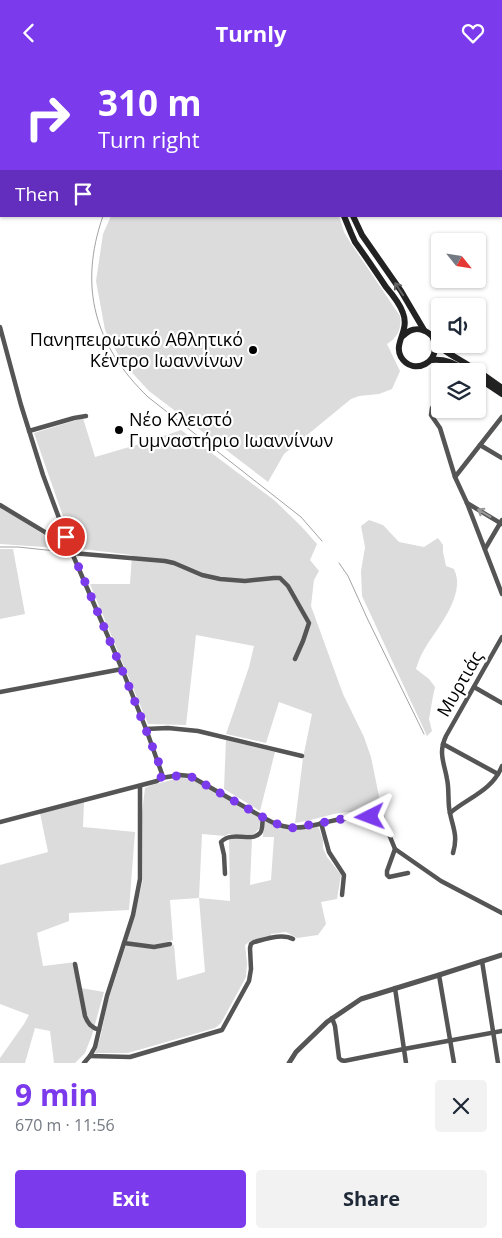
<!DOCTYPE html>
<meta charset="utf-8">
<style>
body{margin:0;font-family:"Open Sans",sans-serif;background:#f2f2f3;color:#1f2937;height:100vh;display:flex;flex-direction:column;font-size:19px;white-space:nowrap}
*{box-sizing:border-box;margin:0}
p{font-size:16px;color:#747a83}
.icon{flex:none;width:28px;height:28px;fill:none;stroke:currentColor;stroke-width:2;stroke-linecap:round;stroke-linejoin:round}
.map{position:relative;height:998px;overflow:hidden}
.panel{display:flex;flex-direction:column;background:#fff;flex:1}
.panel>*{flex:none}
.hud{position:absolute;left:0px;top:0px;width:502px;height:152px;box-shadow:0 1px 4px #0004;background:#7c3aed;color:#fff;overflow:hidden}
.needle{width:32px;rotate:120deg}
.fabs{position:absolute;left:431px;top:168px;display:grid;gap:10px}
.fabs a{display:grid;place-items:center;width:55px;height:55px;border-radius:5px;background:#fff;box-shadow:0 1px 4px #0004;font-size:25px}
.pin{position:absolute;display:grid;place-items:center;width:42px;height:42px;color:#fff;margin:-21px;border:2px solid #fff;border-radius:50%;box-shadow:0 1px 5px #0007}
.me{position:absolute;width:55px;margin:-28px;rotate:267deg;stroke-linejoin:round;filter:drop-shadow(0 0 4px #0008)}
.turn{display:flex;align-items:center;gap:18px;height:105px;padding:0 15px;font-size:22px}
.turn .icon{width:65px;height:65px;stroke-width:2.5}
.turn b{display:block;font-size:35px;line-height:42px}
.then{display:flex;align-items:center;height:48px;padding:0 15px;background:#0003;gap:10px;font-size:19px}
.round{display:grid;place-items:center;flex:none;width:52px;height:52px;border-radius:5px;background:#f2f2f3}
.headline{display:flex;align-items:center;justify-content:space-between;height:85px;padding:0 15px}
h1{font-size:30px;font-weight:700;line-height:38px;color:#7c3aed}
.cta{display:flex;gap:10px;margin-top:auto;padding:10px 15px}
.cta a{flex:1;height:58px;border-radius:5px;background:#7c3aed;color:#fff;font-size:20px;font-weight:700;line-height:58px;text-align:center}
.cta a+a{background:#f2f2f3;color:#1f2937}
header{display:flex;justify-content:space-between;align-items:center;height:65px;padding:0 15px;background:#7c3aed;color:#fff;font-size:22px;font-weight:700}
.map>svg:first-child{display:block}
</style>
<header><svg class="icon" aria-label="back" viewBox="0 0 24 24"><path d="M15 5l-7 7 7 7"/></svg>Turnly<svg class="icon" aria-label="heart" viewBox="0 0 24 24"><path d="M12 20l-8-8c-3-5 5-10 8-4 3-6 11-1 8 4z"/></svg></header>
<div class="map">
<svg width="502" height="998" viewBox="0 0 502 998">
<rect width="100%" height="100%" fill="#fff"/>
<g fill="#dcdcdc">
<polygon points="162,0 258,0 257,1 164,1"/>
<path d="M 111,151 L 339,151 L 344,167 L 350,177 L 400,251 C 402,264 397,273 387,279 L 400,306 L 392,324 L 379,329 L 359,331 L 351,334 L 284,389 L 268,417 L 149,326 L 122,297 L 105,265 L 96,216 L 103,169 Z"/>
<path d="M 83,353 L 95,392 L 143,378 L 181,365 L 274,435 L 301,461 L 317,479 L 310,495 L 319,506 L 314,515 L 311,541 L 343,629 L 364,672 L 371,692 L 381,741 L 377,746 C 363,747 348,746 334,749 C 321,752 308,756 295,758 L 303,693 L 312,649 L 279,637 L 266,678 L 226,669 L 249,602 L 254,581 L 196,570 L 186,660 L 148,659 L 90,519 L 130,519 L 132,490 L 74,483 L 34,368 Z"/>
<polygon points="0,442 55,477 59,483 0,479"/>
<path d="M 369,455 L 383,460 L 399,477 L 424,482 L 438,473 L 443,480 L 443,487 L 446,501 L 454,504 C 467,530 436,564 424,585 C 420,591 418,598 416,604 L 429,614 L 435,622 L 433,631 L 429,654 L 432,666 L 427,671 L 362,531 L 361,506 L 365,482 L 361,461 Z"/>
<polygon points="0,484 13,484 25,549 0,554"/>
<polygon points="226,675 275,687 260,746 224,724"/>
<path d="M 183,712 L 195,716 L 261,753 L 259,764 L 254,769 L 228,769 L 225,771 L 202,769 L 199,833 L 230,836 L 229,772 L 252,773 L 250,820 L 271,815 L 274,772 L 263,772 L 264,755 C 286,767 292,765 316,761 L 319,763 L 323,775 L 323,783 L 327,792 L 341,810 L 337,834 L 321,837 L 326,859 L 318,870 L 297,873 L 286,867 L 271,869 L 271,871 L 249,877 L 245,880 L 247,898 L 246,912 L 221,958 L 215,963 L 128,988 L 95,988 L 101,970 L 107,939 L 126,880 L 154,884 L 174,880 L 177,915 L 205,907 L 199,833 L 170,835 L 173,875 L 154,881 L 126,876 L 135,850 L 143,814 L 142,748 L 145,723 L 152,720 Z"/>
<polygon points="84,737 83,762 135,767 129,845 69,848 69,856 37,868 43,901 76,897 81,923 104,927 92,970 85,988 75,998 54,998 50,966 35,963 25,998 0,998 0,993 24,959 29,950 0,939 0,800 48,787 40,748"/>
</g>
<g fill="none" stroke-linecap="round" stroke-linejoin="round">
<g stroke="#a3a3a3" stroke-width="1">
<polyline points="158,0 158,1"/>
<path d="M 103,151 C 78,222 95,281 148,332 L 301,452 L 322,476"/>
<polyline points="0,482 18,482 65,487"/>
<polyline points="339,498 348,511 368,555 424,669"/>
</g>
<defs>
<g id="primary">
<polyline points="501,132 502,132"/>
<polyline points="501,143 502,143"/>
</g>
<g id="trunk">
<polyline points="91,0 94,1"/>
<polyline points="119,0 123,1"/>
<polyline points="372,1 372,0"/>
</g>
</defs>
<use href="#primary" stroke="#dbdbdb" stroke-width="9"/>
<use href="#trunk" stroke="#dbdbdb" stroke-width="9"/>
<g stroke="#555" stroke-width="4.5">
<polyline points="32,0 34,1"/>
<polyline points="148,1 148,0"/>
<polyline points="501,67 502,67"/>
<polyline points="0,262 21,340 43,410 72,488 122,604 146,664 162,709 161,713 157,716 0,757"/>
<polyline points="446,306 450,297"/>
<polyline points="440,329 432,343 431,350 440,363 455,412 467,438 502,529"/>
<polyline points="29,366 74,353 86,351"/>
<polyline points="480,380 502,393"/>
<polyline points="455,412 502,352"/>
<polyline points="467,438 502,459"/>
<polyline points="0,440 53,472 58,474 66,472"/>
<polyline points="485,484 502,455"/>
<polyline points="72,488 165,496 174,498 202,510 220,514 245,516 274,513 280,513 288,521 309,558 303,576 295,594"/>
<polyline points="474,622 502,638"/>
<polyline points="0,627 122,604"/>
<polyline points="146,664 168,663 198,666 302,691"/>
<polyline points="443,679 498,709"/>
<path d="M 161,713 L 180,710 L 190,711 L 266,754 C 273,758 280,761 288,762 C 305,765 326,756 342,754 C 356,752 369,752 382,752 L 395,784 L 387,806 L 387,810 L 389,812 L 408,808"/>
<path d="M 450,748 C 469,732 492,726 502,701"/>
<polyline points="321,758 329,787 344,810 342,830"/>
<polyline points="395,784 441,816 502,848"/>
<path d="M 453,788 C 459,768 451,760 449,742 C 448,732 449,723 447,714 C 444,697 438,688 446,671 L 502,572"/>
<path d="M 225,809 L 224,790 L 221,777 C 232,765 252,778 260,768 C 263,765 262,757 263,752"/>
<polyline points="124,878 154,882 170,879"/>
<polyline points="482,896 498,998"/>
<path d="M 75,899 L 85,951 C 88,959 91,962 99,965"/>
<polyline points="439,910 454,998"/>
<polyline points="395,923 406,998"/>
<polyline points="332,953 335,961 339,993 341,995 344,996 404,984 502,966"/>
<path d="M 90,991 L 130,992 L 222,965 L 249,916 L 251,904 L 250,883 L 251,879 L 254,877 C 266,874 282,868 293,874"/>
<polyline points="84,998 90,991 95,982 107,931 133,850 140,814 140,721"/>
</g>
<polyline stroke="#555" stroke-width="5" points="289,998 296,987 327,957 361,934 439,910 502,890"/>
<g stroke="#222" stroke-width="6">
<path d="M 344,151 L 351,168 L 355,177 C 366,192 376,207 386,222 C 392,229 400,239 403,248 C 410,266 393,278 401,292 C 413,312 443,297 433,273"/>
<polyline points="353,151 362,170 401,226 424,265"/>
<path d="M 403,271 C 409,265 417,262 425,266 C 433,269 437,279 444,285 C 455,293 467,298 477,306"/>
<path d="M 431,295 C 446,293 455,299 467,306"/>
<polyline points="478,306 502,323"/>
<polyline points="478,313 502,329"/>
</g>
<use href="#primary" stroke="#000" stroke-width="7"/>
<use href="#trunk" stroke="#000" stroke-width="7"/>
</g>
<defs><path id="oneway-shaft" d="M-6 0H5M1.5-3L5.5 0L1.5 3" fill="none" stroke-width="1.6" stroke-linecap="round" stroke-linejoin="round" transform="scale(1.25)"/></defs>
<use stroke="#646464" href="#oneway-shaft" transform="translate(399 224) rotate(-124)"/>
<use stroke="#999" href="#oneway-shaft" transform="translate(484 448) rotate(-149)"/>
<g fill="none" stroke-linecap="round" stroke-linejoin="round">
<polyline stroke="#7c3aed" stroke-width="9" stroke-dasharray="0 16.2" points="66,472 128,619 162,706 161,713 184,710 190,711 266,754 282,761 292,763 342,754 370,752"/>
</g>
<g fill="#000" stroke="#fff" stroke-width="2">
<circle cx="253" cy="285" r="5"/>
<circle cx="119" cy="365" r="5"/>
</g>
<g text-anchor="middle" stroke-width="4.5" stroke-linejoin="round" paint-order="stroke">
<g font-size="18" fill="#000" stroke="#fff" text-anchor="end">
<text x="243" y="281">Πανηπειρωτικό Αθλητικό<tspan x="243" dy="21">Κέντρο Ιωαννίνων</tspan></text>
<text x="129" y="361" text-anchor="start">Νέο Κλειστό<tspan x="129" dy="21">Γυμναστήριο Ιωαννίνων</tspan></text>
</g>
<g font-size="18" fill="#000" stroke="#fff">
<text transform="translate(460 619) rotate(-60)" y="6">Μυρτιάς</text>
</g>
</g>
</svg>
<div class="fabs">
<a><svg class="needle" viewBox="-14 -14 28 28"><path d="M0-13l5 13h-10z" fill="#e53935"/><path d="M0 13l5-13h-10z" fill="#747a83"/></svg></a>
<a><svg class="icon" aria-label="sound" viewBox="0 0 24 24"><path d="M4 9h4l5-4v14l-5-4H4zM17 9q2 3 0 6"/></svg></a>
<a><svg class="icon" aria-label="layers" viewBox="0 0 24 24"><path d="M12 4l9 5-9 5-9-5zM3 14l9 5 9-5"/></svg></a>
</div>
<div class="pin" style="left:66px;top:472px;background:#d93025"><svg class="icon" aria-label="arrive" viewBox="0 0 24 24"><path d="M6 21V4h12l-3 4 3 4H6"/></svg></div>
<svg class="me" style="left:370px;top:752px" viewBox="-20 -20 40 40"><path d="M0-17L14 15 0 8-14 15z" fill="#7c3aed" stroke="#fff" stroke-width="4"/></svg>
<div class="hud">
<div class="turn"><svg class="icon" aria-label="right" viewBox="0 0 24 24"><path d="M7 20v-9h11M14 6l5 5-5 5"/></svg><div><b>310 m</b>Turn right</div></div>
<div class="then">Then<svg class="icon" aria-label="arrive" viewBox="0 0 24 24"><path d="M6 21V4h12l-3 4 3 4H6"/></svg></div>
</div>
</div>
<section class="panel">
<div class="headline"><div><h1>9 min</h1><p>670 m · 11:56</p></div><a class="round"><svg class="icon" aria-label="close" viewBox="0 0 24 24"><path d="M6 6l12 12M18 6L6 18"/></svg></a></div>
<div class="cta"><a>Exit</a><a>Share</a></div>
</section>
